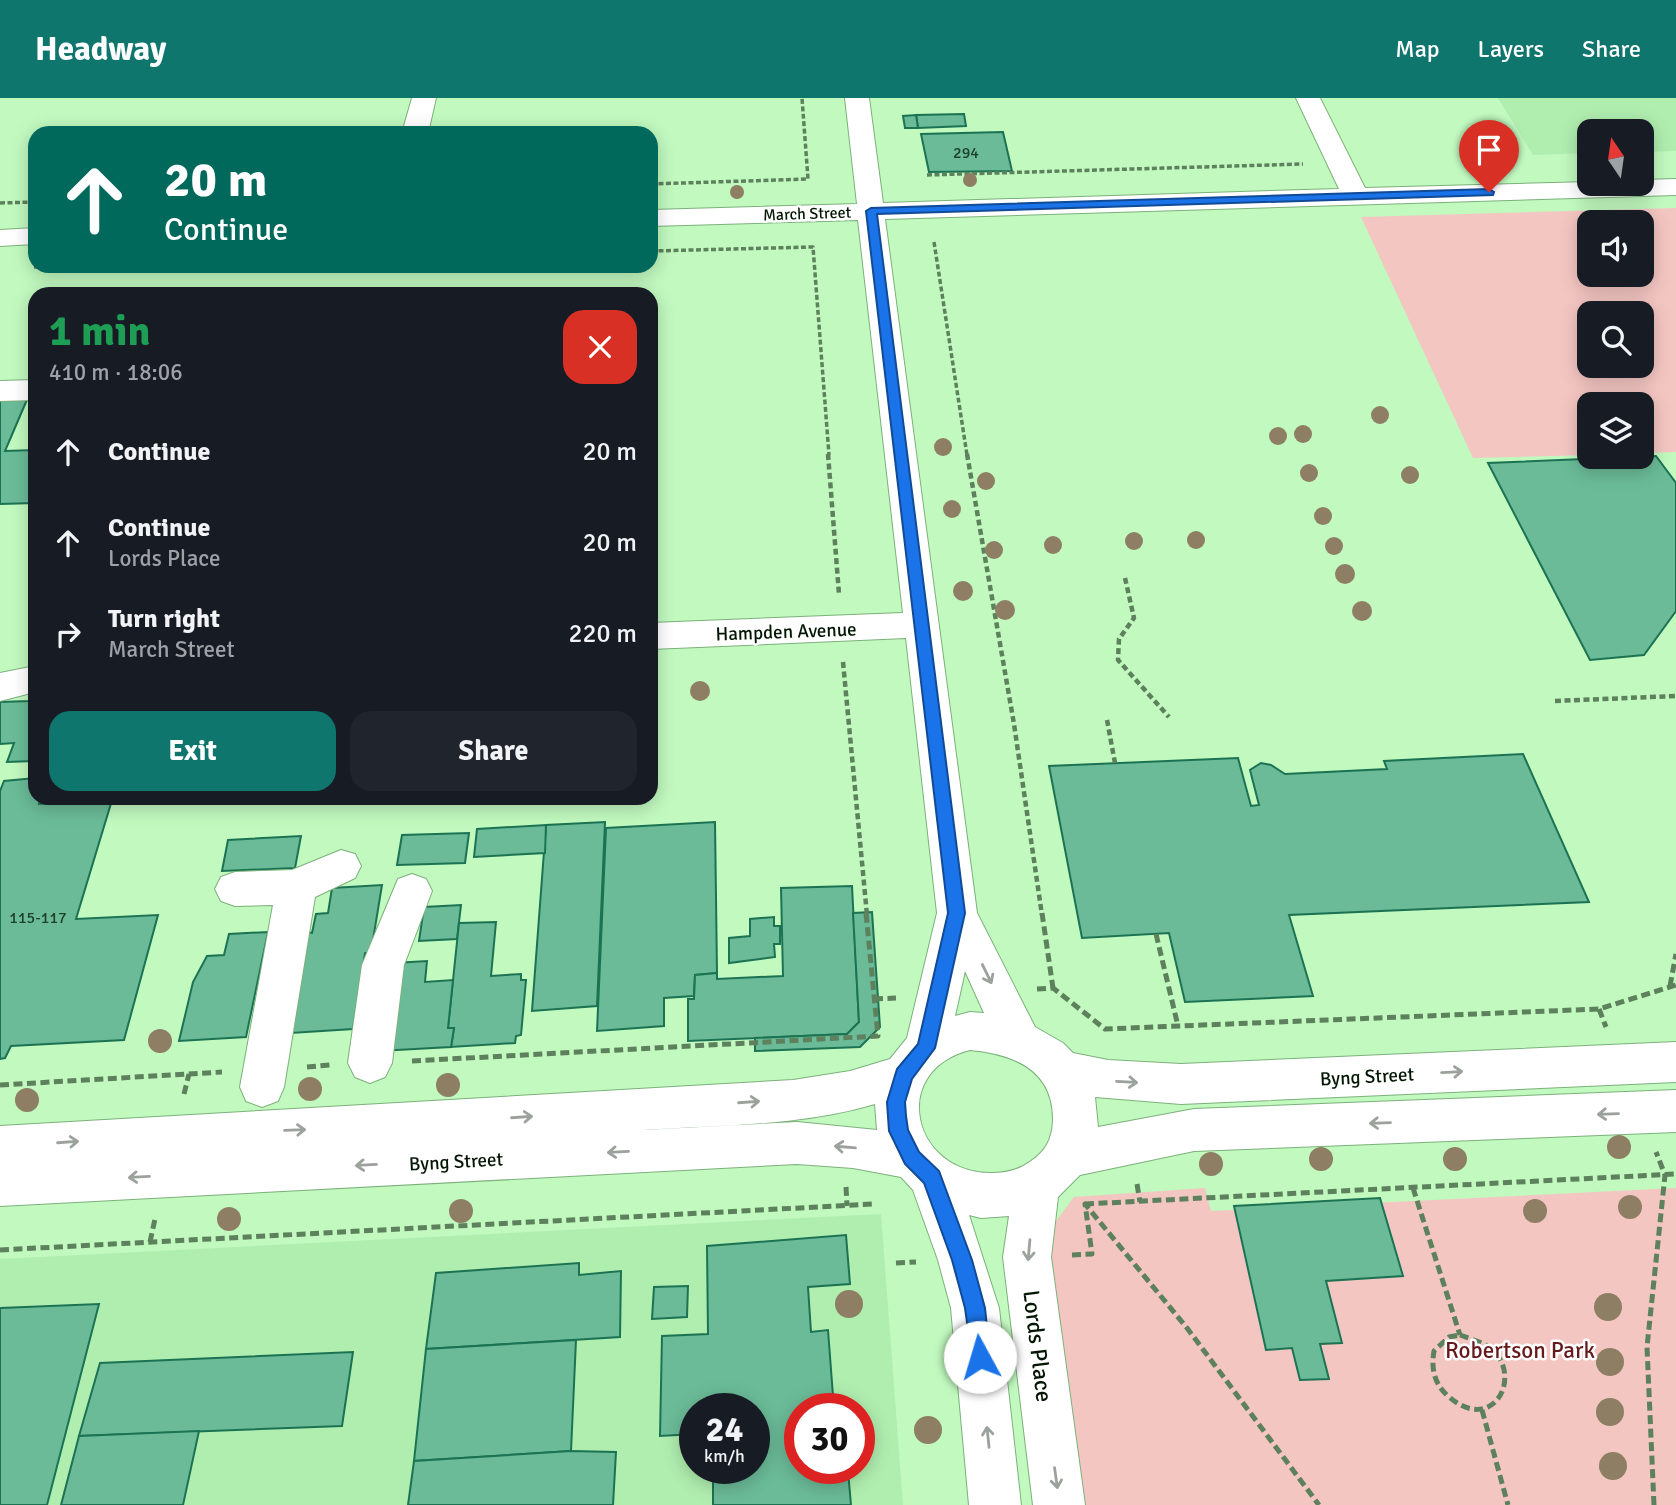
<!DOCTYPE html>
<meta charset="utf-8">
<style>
body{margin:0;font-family:Signika,sans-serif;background:#20242c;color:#f1f3f6;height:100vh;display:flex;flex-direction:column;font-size:26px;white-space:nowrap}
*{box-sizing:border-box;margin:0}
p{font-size:23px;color:#9ea1a6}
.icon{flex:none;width:38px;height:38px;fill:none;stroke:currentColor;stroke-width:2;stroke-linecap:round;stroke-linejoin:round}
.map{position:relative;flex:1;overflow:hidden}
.panel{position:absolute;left:28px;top:189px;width:630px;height:518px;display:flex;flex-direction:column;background:#171b24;border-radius:21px;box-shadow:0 4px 18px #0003}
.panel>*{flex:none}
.guide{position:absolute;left:28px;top:28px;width:630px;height:147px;border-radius:21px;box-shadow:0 4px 18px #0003;background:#00695c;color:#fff;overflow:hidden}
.needle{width:46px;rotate:347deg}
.fabs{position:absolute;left:1577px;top:21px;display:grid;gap:14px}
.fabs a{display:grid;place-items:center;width:77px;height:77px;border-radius:14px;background:#171b24;box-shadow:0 4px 18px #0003;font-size:35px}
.speed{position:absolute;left:679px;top:1295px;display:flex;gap:14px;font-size:35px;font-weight:700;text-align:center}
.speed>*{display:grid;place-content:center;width:91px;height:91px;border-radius:50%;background:#171b24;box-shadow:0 4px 18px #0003;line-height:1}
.speed small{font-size:18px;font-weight:400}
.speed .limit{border:10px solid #d22;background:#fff;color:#111}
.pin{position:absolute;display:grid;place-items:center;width:60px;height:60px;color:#fff;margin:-72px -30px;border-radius:50% 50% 50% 0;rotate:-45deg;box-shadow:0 0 7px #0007}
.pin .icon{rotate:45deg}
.me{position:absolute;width:77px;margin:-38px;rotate:354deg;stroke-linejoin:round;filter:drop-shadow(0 0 5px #0008)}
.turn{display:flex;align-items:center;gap:24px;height:147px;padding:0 21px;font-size:32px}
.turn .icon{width:91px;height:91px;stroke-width:2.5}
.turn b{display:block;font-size:49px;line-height:60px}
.round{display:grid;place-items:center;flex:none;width:74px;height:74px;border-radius:21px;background:#20242c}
.summary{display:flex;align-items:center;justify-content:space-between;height:119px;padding:0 21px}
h1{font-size:42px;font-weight:700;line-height:52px;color:#1e9e55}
.action{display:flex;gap:14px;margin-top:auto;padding:14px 21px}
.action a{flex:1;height:80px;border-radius:21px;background:#0f766e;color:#fff;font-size:28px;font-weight:700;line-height:80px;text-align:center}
.action a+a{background:#20242c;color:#f1f3f6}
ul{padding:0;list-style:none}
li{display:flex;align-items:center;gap:21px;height:91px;padding:0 21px}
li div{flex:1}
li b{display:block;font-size:26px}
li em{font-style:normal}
header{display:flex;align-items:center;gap:42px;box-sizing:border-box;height:98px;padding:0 35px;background:#0f766e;color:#fff}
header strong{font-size:33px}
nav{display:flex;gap:38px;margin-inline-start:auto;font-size:24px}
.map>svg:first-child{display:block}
</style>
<header>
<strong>Headway</strong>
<nav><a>Map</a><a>Layers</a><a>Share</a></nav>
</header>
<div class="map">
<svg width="1676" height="1407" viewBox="0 0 1676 1407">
<rect width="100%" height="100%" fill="#c1f9bf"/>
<g fill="#b0eeaf" fill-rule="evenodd">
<polygon points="1498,0 1676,0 1676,53 1642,54 1642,33 1589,33 1589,55 1533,57"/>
<path d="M 881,1116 L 903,1407 L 0,1407 L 0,1161 ZM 695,1311 L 754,1311 L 754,1370 L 695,1370 ZM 800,1311 L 859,1311 L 859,1370 L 800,1370 Z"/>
</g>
<g fill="#f4c6c2" fill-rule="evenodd">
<path d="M 1676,110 L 1676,354 L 1642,355 L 1642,306 L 1589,306 L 1589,357 L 1473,360 L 1361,119 ZM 1589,124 L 1642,124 L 1642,177 L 1589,177 ZM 1589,215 L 1642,215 L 1642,268 L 1589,268 Z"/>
<polygon points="1205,1090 1211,1113 1676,1090 1676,1407 1079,1407 1047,1135 1074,1099"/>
</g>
<g fill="#6bbb98" stroke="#1c7353" stroke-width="2">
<polygon points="964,16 966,28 918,30 916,17"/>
<polygon points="916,17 918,30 905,30 903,18"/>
<polygon points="1003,34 1012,73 929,74 921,36"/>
<polygon points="29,297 5,353 35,352 35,405 0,406 0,298"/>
<polygon points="1656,358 1676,385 1676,513 1644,557 1590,562 1488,365"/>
<polygon points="33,591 35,663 7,664 14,645 0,646 0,604 29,603"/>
<polygon points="1523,656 1589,804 1289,817 1313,898 1185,904 1169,835 1082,840 1049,668 1238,660 1251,708 1259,707 1250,672 1261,665 1271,667 1285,676 1387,671 1384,663"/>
<polygon points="35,680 35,700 40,700 39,706 112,702 76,821 158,817 124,942 11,948 5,960 0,961 0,693 4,683"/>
<polygon points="605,724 597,908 532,913 546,727"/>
<polygon points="715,724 717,875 695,877 694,898 664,900 664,928 597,933 606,730"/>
<polygon points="546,727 545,755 474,759 477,731"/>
<polygon points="469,735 465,765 397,767 402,737"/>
<polygon points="301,738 295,770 222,773 228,742"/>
<polygon points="382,787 371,854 365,855 353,931 291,935 305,834 312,835 316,816 328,815 332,790"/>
<polygon points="852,788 859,924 847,936 688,943 688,901 694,901 695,877 717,875 717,881 783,878 781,790"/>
<polygon points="461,807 457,841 419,843 424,809"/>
<polygon points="872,814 880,929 860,949 755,953 755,940 847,936 859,924 853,815"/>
<polygon points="774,819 774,828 780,828 780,846 774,846 775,859 729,865 729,840 750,838 750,821"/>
<polygon points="496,824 491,878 521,876 521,882 526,882 521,937 516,938 515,945 451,949 454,930 448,930 459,825"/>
<polygon points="268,834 246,939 179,943 193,884 207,858 224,857 229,836"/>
<polygon points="427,863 425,884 453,882 448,930 454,930 451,949 379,953 394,865"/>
<polygon points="1380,1100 1403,1178 1326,1183 1342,1245 1320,1246 1329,1281 1300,1282 1292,1250 1266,1252 1234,1108"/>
<polygon points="846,1137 850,1186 808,1189 811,1234 828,1232 834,1311 800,1311 800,1370 822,1370 822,1375 848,1373 851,1407 713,1407 713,1370 754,1370 754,1311 695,1311 695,1336 660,1338 662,1238 708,1236 707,1148"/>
<polygon points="579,1165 579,1177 621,1173 620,1239 426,1251 436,1175"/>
<polygon points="688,1188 687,1219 652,1221 654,1189"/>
<polygon points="99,1206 47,1407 0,1407 0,1210"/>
<polygon points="576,1242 571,1353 414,1363 426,1251"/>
<polygon points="353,1254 342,1328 79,1338 100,1265"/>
<polygon points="199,1333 183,1407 61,1407 79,1338"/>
<polygon points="571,1353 616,1354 613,1407 408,1407 414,1363"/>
</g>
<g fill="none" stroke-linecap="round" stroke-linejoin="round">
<defs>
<g id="minor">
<polygon points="412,0 436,0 428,35 402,35"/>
<path d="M 845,0 L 869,0 L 883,105 L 1339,91 L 1296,0 L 1320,0 L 1365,90 L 1589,84 L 1642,86 L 1642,82 L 1676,81 L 1676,97 L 885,121 L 977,815 L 1035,929 L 1063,945 L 1073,955 L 1108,962 L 1181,966 L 1676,944 L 1676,984 L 1181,1006 L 1095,999 L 1098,1029 L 1194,1011 L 1676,992 L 1676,1034 L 1194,1053 L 1080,1077 L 1058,1099 L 1051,1159 L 1085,1407 L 1033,1407 L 1003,1159 L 1009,1118 L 981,1120 L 969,1117 L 999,1210 L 1021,1407 L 969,1407 L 951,1210 L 938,1162 L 913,1092 L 901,1079 L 853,1070 L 797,1066 L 0,1108 L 0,1028 L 793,982 L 850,973 L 890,961 L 907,940 L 937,815 L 906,540 L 651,551 L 651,525 L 903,515 L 858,122 L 651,128 L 651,112 L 857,106 ZM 965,873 L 984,915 L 970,914 L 955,918 ZM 970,952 C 1014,956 1054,972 1053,1023 C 1052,1041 1046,1053 1031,1063 C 1019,1072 1007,1075 991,1075 C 912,1075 888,973 970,952 ZM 875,1006 L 877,1032 L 797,1024 L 643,1032 C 720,1027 801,1028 875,1006 Z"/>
<polygon points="35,130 35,146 0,148 0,132"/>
<polygon points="35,282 35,302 0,303 0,283"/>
<polygon points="35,568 35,594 0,603 0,575"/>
<polygon points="341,752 355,756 361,768 355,780 315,799 284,989 278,1003 262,1009 246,1003 240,989 273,807 235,808 221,803 215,791 221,779 235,774 292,772"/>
<polygon points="412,776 426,781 432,793 404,867 392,965 385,979 370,985 355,979 348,965 362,867 398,781"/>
</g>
</defs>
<use href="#minor" stroke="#7cb17b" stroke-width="2"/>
<g stroke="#5d815c" stroke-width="3.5" stroke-dasharray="5 2.5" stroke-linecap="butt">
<polyline points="927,77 1303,66"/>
<polyline points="651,86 808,81 802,0"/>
<polyline points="0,105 35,104"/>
<polyline points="934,144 967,357"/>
<polyline points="651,153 813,149 829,357"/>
<polyline points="34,169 89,168"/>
</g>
<g stroke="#5d815c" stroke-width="4.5" stroke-dasharray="6 3.5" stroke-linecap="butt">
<polyline points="828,356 839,496"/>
<polyline points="967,356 1014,626 1042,817"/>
<polyline points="1125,480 1134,520 1119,541 1118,562 1169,619"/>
<polyline points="843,564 867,817"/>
<polyline points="1555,603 1676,598"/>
<polyline points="1107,622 1115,665"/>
</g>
<g stroke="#5d815c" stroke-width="5" stroke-dasharray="9 4.5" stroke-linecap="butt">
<polyline points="1042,815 1053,890"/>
<polyline points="1156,836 1178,928"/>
<polyline points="1670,888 1676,856"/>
<polyline points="1037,891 1053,890 1105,931 1599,911 1676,887"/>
<polyline points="874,901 896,900"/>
<polyline points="1599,911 1606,929"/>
<polyline points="412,963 878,938 866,815"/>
<polyline points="307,969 330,967"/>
<polyline points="0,987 222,974"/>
<polyline points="184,996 189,976"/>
<polyline points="1137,1086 1140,1104"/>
<polyline points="846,1089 847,1108"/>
<polyline points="1413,1090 1460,1237"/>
<polyline points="1085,1106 1676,1076"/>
<polyline points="150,1144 155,1121"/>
<polyline points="0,1152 874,1106"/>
<polyline points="1072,1157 1092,1156 1085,1106 1187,1230 1319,1407"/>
<polyline points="896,1165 916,1164"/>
<path d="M 1460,1237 C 1468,1240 1478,1243 1486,1247 C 1527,1272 1495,1340 1448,1298 C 1434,1286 1431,1270 1434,1253 L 1449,1239 Z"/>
<polyline points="1482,1312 1508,1407"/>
<polyline points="1654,1407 1647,1249 1665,1077 1656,1054"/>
</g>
<use href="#minor" fill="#fff" fill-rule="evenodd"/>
</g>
<g fill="#8e7e64">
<circle cx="970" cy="82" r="7"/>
<circle cx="737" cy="94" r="7"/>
<circle cx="1380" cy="317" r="9"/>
<circle cx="1303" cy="336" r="9"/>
<circle cx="1278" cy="338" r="9"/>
<circle cx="943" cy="349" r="9"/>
<circle cx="1309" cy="375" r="9"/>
<circle cx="1410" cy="377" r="9"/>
<circle cx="986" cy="383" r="9"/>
<circle cx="952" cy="411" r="9"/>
<circle cx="1323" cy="418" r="9"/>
<circle cx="1196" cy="442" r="9"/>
<circle cx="1134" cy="443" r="9"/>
<circle cx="1053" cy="447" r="9"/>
<circle cx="1334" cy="448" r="9"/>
<circle cx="994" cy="452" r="9"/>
<circle cx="1345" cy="476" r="10"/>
<circle cx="963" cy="493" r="10"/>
<circle cx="1005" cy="512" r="10"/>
<circle cx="1362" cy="513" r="10"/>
<circle cx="700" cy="593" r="10"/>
<circle cx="160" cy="943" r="12"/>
<circle cx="448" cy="987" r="12"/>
<circle cx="310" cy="991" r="12"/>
<circle cx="27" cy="1002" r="12"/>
<circle cx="1619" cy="1049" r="12"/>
<circle cx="1321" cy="1061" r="12"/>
<circle cx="1455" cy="1061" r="12"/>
<circle cx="1211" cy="1066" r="12"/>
<circle cx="1630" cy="1109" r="12"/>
<circle cx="461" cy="1113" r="12"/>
<circle cx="1535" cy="1113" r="12"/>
<circle cx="229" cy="1121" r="12"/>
<circle cx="849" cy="1206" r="14"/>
<circle cx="1608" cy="1209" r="14"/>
<circle cx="1610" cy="1264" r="14"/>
<circle cx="1610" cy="1314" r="14"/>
<circle cx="928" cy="1332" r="14"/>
<circle cx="1613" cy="1368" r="14"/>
</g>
<defs><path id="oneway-shaft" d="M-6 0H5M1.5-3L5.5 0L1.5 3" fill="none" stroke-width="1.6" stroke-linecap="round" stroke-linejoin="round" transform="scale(1.75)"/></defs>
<g stroke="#9ba29b">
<use href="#oneway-shaft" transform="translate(987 876) rotate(64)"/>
<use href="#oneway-shaft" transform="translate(1452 974) rotate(-3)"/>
<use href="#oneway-shaft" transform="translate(1127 984) rotate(3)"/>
<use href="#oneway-shaft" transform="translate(749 1004) rotate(-4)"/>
<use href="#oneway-shaft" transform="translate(1608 1016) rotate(178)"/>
<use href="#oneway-shaft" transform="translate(522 1019) rotate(-4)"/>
<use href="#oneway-shaft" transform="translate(1380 1025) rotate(178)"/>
<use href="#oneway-shaft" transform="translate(295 1032) rotate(-2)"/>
<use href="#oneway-shaft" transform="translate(68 1044) rotate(-4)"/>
<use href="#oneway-shaft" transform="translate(845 1049) rotate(-175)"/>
<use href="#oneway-shaft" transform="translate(618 1054) rotate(177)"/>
<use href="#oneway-shaft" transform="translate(366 1067) rotate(177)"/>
<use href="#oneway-shaft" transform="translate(139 1079) rotate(177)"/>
<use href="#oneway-shaft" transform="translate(1029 1152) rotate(95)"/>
<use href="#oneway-shaft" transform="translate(988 1339) rotate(-96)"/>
<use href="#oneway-shaft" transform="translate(1056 1380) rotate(82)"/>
</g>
<polygon fill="#1a73e8" stroke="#114b97" stroke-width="2" points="1489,91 1494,94 1493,97 877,116 965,815 935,950 912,981 905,1004 906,1018 908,1032 919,1054 939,1073 972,1162 985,1210 990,1259 987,1267 980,1270 973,1267 965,1210 952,1162 924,1085 905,1066 889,1033 887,1004 897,971 918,946 948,815 866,113 871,110"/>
<g text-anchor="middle" stroke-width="5" stroke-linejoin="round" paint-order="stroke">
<g font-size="16" fill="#1e4029">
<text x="966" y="60">294</text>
<text x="38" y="825">115-117</text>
</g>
<g font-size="16" fill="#041704" stroke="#fff">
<text transform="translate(807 115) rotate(-2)" y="6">March Street</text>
</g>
<g font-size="19" fill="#041704" stroke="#fff">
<text transform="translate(786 533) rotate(-2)" y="7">Hampden Avenue</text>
<text transform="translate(1367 978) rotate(-3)" y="7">Byng Street</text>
<text transform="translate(456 1063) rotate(-3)" y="7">Byng Street</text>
</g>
<g font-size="23" fill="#041704" stroke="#fff">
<text transform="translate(1038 1248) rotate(83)" y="8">Lords Place</text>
</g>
<g font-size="23" fill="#65191a" stroke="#fff">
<text x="1520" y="1260">Robertson Park</text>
</g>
</g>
</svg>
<div class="fabs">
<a><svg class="needle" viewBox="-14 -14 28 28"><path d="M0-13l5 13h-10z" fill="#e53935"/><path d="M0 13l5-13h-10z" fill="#9ea1a6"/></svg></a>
<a><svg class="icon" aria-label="sound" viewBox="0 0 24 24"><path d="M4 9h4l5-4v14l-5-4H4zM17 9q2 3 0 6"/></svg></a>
<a><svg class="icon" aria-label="search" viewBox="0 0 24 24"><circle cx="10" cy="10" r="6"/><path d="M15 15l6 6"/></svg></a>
<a><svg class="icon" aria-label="layers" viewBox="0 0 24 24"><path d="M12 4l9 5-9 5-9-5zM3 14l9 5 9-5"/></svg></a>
</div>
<div class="speed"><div>24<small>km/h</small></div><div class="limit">30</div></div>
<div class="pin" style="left:1489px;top:94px;background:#d93025"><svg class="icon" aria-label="arrive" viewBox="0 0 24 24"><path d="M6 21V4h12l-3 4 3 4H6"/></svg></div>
<svg class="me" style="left:980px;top:1259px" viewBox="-20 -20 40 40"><circle r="19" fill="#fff"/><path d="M0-13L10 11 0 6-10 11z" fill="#1a73e8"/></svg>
<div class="guide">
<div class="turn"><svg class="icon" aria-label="ahead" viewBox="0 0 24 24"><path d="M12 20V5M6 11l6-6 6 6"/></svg><div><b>20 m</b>Continue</div></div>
</div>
<section class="panel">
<div class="summary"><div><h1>1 min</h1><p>410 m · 18:06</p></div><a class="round" style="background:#d93025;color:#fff"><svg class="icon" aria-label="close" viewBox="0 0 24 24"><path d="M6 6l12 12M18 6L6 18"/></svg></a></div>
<ul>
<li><svg class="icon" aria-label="ahead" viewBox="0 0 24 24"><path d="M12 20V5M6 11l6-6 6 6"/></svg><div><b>Continue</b></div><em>20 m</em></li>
<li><svg class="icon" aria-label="ahead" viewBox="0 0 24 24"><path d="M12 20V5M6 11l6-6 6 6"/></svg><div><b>Continue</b><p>Lords Place</p></div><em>20 m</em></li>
<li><svg class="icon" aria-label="right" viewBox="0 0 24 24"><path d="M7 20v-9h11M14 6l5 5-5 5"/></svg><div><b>Turn right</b><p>March Street</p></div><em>220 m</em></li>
</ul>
<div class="action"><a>Exit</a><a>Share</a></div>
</section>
</div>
